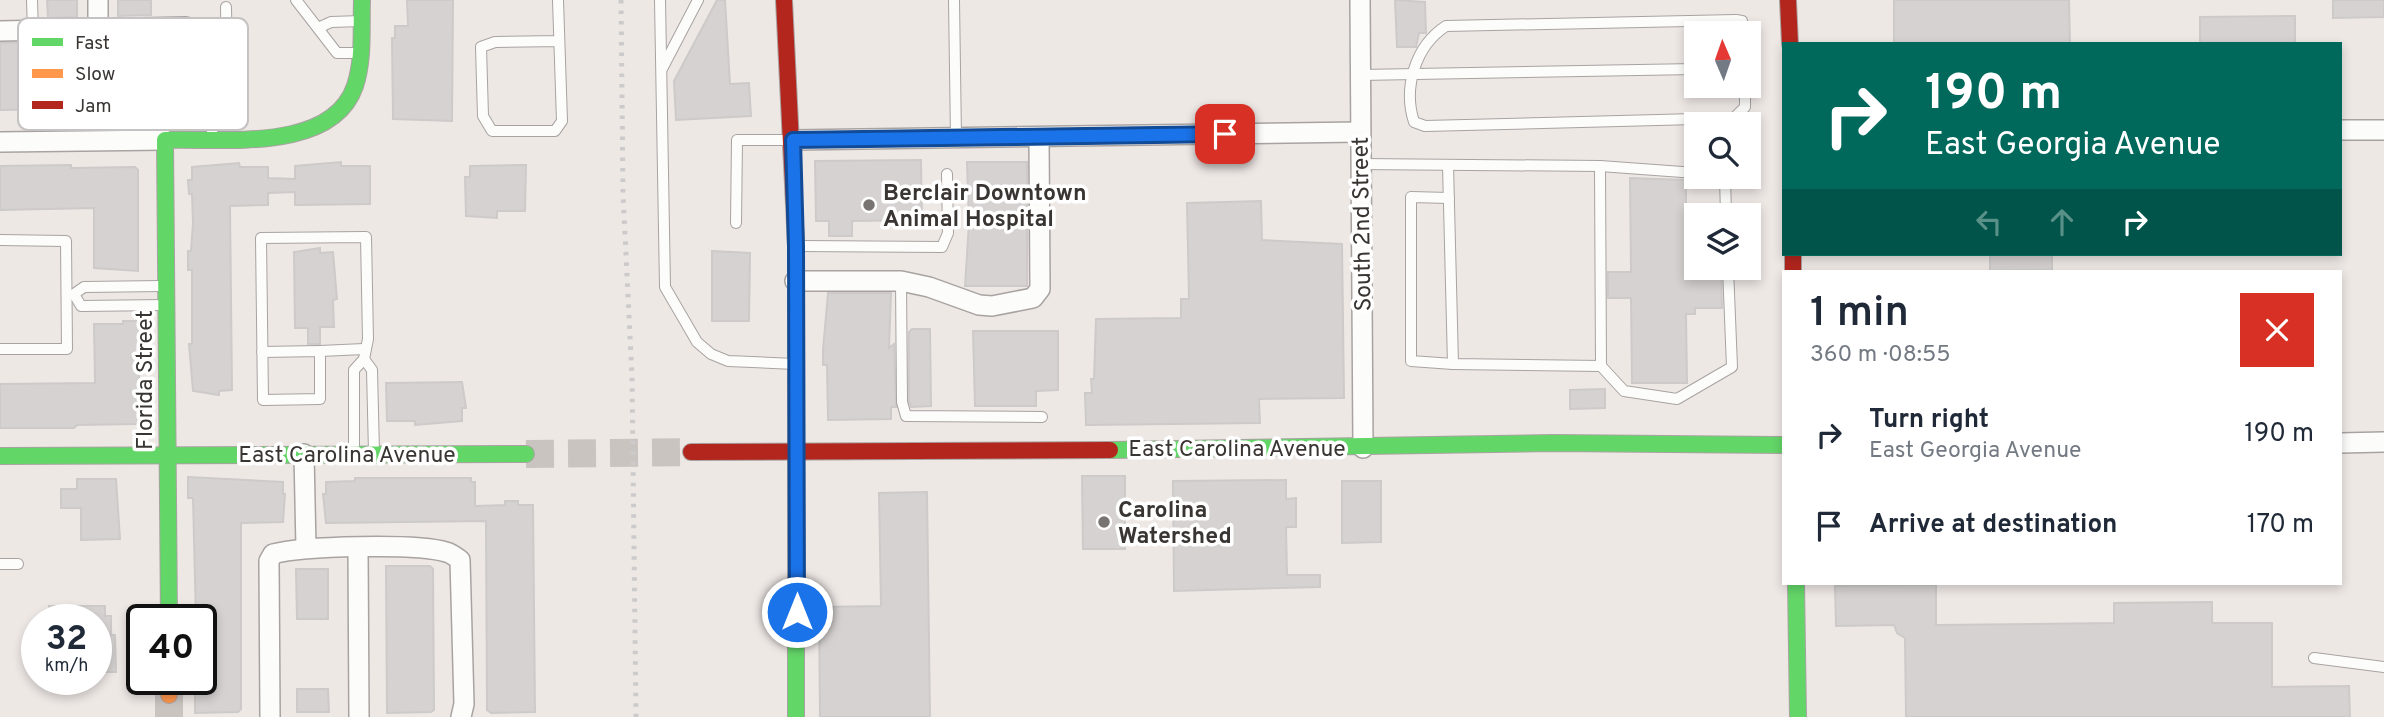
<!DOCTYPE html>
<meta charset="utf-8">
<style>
body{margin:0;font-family:Overpass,sans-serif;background:#f6f6f7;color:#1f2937;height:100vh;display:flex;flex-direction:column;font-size:26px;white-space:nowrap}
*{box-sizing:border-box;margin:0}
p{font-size:23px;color:#747a83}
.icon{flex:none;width:38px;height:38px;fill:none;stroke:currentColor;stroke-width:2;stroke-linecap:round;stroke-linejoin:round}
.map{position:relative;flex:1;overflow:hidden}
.details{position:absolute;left:1782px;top:270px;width:560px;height:315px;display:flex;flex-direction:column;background:#fff;border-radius:0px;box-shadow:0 4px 10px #0003}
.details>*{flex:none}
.top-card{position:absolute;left:1782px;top:42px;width:560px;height:214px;border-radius:0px;box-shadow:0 4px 10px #0003;background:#00695c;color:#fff;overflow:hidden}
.needle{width:46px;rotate:358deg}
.controls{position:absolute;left:1684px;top:21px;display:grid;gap:14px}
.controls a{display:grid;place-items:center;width:77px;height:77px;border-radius:0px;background:#fff;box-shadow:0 4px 10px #0003;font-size:35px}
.speed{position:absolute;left:21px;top:604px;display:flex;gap:14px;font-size:35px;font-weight:700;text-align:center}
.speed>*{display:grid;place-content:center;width:91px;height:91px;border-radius:50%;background:#fff;box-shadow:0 4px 10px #0003;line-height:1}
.speed small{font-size:18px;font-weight:400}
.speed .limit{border:4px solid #111;border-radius:10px;background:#fff;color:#111}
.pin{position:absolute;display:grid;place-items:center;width:60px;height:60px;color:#fff;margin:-30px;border-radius:14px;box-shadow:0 4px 10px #0006}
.me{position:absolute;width:77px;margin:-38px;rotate:0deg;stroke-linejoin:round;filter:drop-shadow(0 0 5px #0008)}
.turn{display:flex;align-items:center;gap:24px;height:147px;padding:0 28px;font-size:32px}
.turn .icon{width:91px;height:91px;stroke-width:2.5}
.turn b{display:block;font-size:49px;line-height:60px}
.lanes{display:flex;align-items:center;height:66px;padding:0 28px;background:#0003;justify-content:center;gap:35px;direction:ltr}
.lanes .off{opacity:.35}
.round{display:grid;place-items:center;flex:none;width:74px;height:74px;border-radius:0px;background:#f6f6f7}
.headline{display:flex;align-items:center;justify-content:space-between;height:119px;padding:0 28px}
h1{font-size:42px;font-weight:600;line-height:52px}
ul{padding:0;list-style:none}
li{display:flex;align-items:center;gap:21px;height:91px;padding:0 28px}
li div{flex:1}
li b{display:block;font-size:26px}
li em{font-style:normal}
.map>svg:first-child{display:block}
</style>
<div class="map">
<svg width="2384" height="717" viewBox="0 0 2384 717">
<rect width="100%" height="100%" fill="#eee8e5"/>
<g fill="#d6d2d2" stroke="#cecaca" stroke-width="2">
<polygon points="47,0 77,0 77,17 48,18"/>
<polygon points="118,0 151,0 151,15 118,16"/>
<polygon points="407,0 453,0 452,121 393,119 392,38 395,38 395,26 408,26"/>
<polygon points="717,0 725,0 730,84 749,83 751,116 676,120 674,81"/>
<polygon points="1395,0 1425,2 1426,33 1419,33 1416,47 1397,47"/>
<polygon points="1894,0 2069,0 2070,44 1894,44"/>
<polygon points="2333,0 2384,0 2384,17 2333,18"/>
<polygon points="2295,16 2295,44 2200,44 2200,17"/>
<polygon points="193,37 194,107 0,110 0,43"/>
<polygon points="921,160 922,220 852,221 852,236 829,236 829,221 816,221 815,161"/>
<polygon points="341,162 341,166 370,166 370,204 295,205 295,192 268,193 268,205 230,206 232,390 219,391 219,395 193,391 189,344 192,344 192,270 188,270 188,251 191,251 193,223 192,194 189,194 188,180 192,180 192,167 239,163 240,167 268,167 268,178 295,179 295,166"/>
<polygon points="967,162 1027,162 1027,286 965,286 969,223"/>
<polygon points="71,165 71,168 135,167 138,170 138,271 94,268 94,208 0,210 0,166"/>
<polygon points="526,165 525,211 497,211 497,218 466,216 465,177 470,177 470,166"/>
<polygon points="1630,178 1686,180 1686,255 1695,255 1696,268 1721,268 1722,308 1695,308 1695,314 1686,314 1687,383 1632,383 1631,298 1608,298 1608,272 1631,272"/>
<polygon points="1261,201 1262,240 1342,244 1344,398 1259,399 1260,423 1086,425 1085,393 1092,393 1091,379 1094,379 1096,319 1181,318 1181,299 1189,299 1187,203"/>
<polygon points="320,248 320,253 333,252 337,299 333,300 334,327 320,327 320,344 308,344 308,328 295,328 294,252"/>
<polygon points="712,251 750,253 749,321 712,321"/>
<polygon points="1990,254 2052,254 2052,270 1990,271"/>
<polygon points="828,293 891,293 889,348 894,344 896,407 891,407 891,419 828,420 827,365 823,365 823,350"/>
<polygon points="123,321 139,321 139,421 136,424 77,425 74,428 0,428 0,384 95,383 94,324 123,324"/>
<polygon points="912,329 930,329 931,406 911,407 909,401 909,332"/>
<polygon points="973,331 1058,331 1058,390 1036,391 1036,406 975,406"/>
<polygon points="462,382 466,408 462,408 462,421 415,425 415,421 387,421 386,383"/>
<polygon points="1605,389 1605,408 1570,409 1570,390"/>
<polygon points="1082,476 1125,476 1125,549 1083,549"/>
<polygon points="188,477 283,482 283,494 285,494 283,522 241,523 241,709 238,712 195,713 195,679 201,679 201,620 196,620 193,498 188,498"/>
<polygon points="355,478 471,478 471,482 475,482 475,506 505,505 505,501 518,501 518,505 533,505 535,712 491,713 487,710 486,521 326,523 323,494 326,494 326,482 355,481"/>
<polygon points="77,479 116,479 120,539 81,540 81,508 61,508 61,489 77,489"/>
<polygon points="1286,480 1286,499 1296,498 1296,527 1286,527 1287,575 1320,575 1320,587 1174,591 1173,481"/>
<polygon points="1342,481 1381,481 1381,542 1342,543"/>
<polygon points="927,492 930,717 820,717 819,607 881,606 879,493"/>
<polygon points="386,566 430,566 433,569 434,710 431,712 387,713"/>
<polygon points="296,569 328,569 328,619 297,619"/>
<polygon points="1936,585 1936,625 2114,623 2114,603 2212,602 2212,623 2272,623 2272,687 2349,686 2350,717 1906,717 1905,638 1897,633 1894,625 1836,626 1835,586"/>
<polygon points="49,606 105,606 105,616 111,616 111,635 115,635 116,672 96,672 96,620 49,620"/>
<polygon points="297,689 328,689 329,712 297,712"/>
</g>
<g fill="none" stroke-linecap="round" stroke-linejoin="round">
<g stroke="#cac4c1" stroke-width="28" stroke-dasharray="28 14" stroke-linecap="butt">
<polyline points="526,454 691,452"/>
<polyline points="169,717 169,695"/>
</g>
<defs>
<g id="lane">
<polyline points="32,0 33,31"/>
<polyline points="296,0 337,53 357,53"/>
<polyline points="558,0 562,121 555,131 492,131 483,116 481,47 495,42 559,41"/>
<polyline points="660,0 665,287 697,342 711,354 728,361 795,364"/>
<polyline points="954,0 956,138"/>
<polyline points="318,28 331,22 361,21"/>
<path d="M 1744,33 L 1742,21 L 1736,20 L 1446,26 C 1415,46 1403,88 1414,122 L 1425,126 L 1734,118 L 1745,107 L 1745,86"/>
<polyline points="662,69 698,0"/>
<polyline points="1360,75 1696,69"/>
<polyline points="212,135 214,75 227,66 226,7"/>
<polyline points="1360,164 1600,166 1601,366 1624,391 1677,399 1732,367 1728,268"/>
<polyline points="1448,165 1453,364 1601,366"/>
<polyline points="1600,166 1696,173"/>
<polyline points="1725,177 1726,215"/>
<polyline points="1449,198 1411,197 1411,361 1453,364"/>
<polyline points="736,223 737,140 789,140"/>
<polyline points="0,240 66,241 67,349 0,349"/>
<polyline points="800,246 942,247 948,233 947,174"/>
<polyline points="901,281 902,402 906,416 1042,417"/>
<polyline points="162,286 84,287 74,294 81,306 165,305"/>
<polyline points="320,351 364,349"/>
<polyline points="262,352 320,351 320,399 263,400 261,238 366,237 368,339 364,359"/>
<polyline points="354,453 354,370 364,359 372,370 374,453"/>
<polyline points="0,564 18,564"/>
<polyline points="2314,658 2384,667"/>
</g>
<g id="street">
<polyline points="98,0 98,30"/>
<polyline points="1360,0 1363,448"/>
<polyline points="0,31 186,27"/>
<polyline points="2340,130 2384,130"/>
<polyline points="793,140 1360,132"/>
<polyline points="0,142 165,140"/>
<polyline points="795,281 901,281 929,287 979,305 992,306 1033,298 1040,289 1039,137"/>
<polyline points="2340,443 2384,442"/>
<polyline points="304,454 306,548"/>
<polyline points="358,548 359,717"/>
<path d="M 270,717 L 269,561 L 273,554 C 302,546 417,543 446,552 C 451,553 456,557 460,560 L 464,704 L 461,717"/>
</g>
<g id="fast">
<polyline points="796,387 796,717"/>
<polyline points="1110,450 1553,443 1783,445"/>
<polyline points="0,456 526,454"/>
<polyline points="1796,583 1798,717"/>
<path d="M 169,620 L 165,140 C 223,138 332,153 355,86 C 364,59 361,28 362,0"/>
</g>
<polyline id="slow" points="169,679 169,695"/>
<g id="jam">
<polyline points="784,0 796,246 796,387"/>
<polyline points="1788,0 1790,44"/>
<polyline points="1793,254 1793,271"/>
<polyline points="691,452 1110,450"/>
</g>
</defs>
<use href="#lane" stroke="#a8a3a1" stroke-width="12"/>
<use href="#street" stroke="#a8a3a1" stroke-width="22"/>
<use href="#fast" stroke="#a8a3a1" stroke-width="18"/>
<use href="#slow" stroke="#a8a3a1" stroke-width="18"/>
<use href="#jam" stroke="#a8a3a1" stroke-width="18"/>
<use href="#lane" stroke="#fcfcfb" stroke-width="10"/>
<use href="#street" stroke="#fcfcfb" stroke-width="19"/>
<use href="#fast" stroke="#63d668" stroke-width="16"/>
<use href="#slow" stroke="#ff974d" stroke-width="16"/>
<use href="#jam" stroke="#b3261e" stroke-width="16"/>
<polyline stroke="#cccaca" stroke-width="5" stroke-dasharray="3.5 7" stroke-linecap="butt" points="621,0 623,194 632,376 636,717"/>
</g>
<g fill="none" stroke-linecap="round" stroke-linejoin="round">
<defs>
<polyline id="route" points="797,612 796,246 793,140 1225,134"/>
</defs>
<use href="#route" stroke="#114b97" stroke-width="18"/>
<use href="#route" stroke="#1a73e8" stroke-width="12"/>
</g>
<g fill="#787471" stroke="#fff" stroke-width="2.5">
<circle cx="869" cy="205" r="7"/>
<circle cx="1104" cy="522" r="7"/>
</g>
<g text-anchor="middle" stroke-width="7" stroke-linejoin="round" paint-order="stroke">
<g font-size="23" font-weight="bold" fill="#393533" stroke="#fff" text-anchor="start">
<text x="883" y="200">Berclair Downtown<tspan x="883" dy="26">Animal Hospital</tspan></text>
<text x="1118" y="517">Carolina<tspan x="1118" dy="26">Watershed</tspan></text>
</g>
<g font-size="23" fill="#393533" stroke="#fff">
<text transform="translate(1361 224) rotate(-91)" y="8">South 2nd Street</text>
<text transform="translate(144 380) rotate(-90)" y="8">Florida Street</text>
<text x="1237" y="456">East Carolina Avenue</text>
<text x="347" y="462">East Carolina Avenue</text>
</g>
</g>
<rect x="18" y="18" width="230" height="112" rx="10" fill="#fff" stroke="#c4c2c2" stroke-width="2"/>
<rect x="32" y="38" width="31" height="8" fill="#63d668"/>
<rect x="32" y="69" width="31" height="9" fill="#ff974d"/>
<rect x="32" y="101" width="31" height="8" fill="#b3261e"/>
<g font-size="19" fill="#393533">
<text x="75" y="49">Fast</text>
<text x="75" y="80">Slow</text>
<text x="75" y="112">Jam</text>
</g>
</svg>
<div class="controls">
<a><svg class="needle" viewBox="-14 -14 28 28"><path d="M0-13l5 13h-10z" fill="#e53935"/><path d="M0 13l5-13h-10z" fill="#747a83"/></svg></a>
<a><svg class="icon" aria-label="search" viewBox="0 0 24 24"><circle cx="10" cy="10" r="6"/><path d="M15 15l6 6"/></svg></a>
<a><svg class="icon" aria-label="layers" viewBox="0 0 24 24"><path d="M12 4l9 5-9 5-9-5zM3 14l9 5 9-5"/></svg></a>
</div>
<div class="speed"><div>32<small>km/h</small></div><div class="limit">40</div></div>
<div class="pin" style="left:1225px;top:134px;background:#d93025"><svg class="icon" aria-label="arrive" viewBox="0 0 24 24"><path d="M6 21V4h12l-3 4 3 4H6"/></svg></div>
<svg class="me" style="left:797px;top:612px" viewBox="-20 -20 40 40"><circle r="17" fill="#1a73e8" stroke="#fff" stroke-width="3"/><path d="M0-11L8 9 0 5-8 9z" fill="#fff"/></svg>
<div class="top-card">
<div class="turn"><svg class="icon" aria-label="right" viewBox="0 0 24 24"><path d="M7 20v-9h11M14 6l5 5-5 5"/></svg><div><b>190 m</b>East Georgia Avenue</div></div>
<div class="lanes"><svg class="icon off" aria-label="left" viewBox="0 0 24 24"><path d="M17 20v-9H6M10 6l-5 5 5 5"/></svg><svg class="icon off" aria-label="ahead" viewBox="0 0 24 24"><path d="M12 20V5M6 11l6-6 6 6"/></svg><svg class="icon" aria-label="right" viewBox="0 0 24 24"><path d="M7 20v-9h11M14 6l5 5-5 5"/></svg></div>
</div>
<section class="details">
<div class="headline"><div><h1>1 min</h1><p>360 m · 08:55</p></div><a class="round" style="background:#d93025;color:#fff"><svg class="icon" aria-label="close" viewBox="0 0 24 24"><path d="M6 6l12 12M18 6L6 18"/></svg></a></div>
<ul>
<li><svg class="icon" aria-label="right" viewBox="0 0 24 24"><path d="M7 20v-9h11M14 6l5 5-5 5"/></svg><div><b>Turn right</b><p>East Georgia Avenue</p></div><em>190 m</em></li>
<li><svg class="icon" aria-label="arrive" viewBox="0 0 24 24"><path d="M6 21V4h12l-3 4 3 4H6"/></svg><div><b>Arrive at destination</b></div><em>170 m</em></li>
</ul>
</section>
</div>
